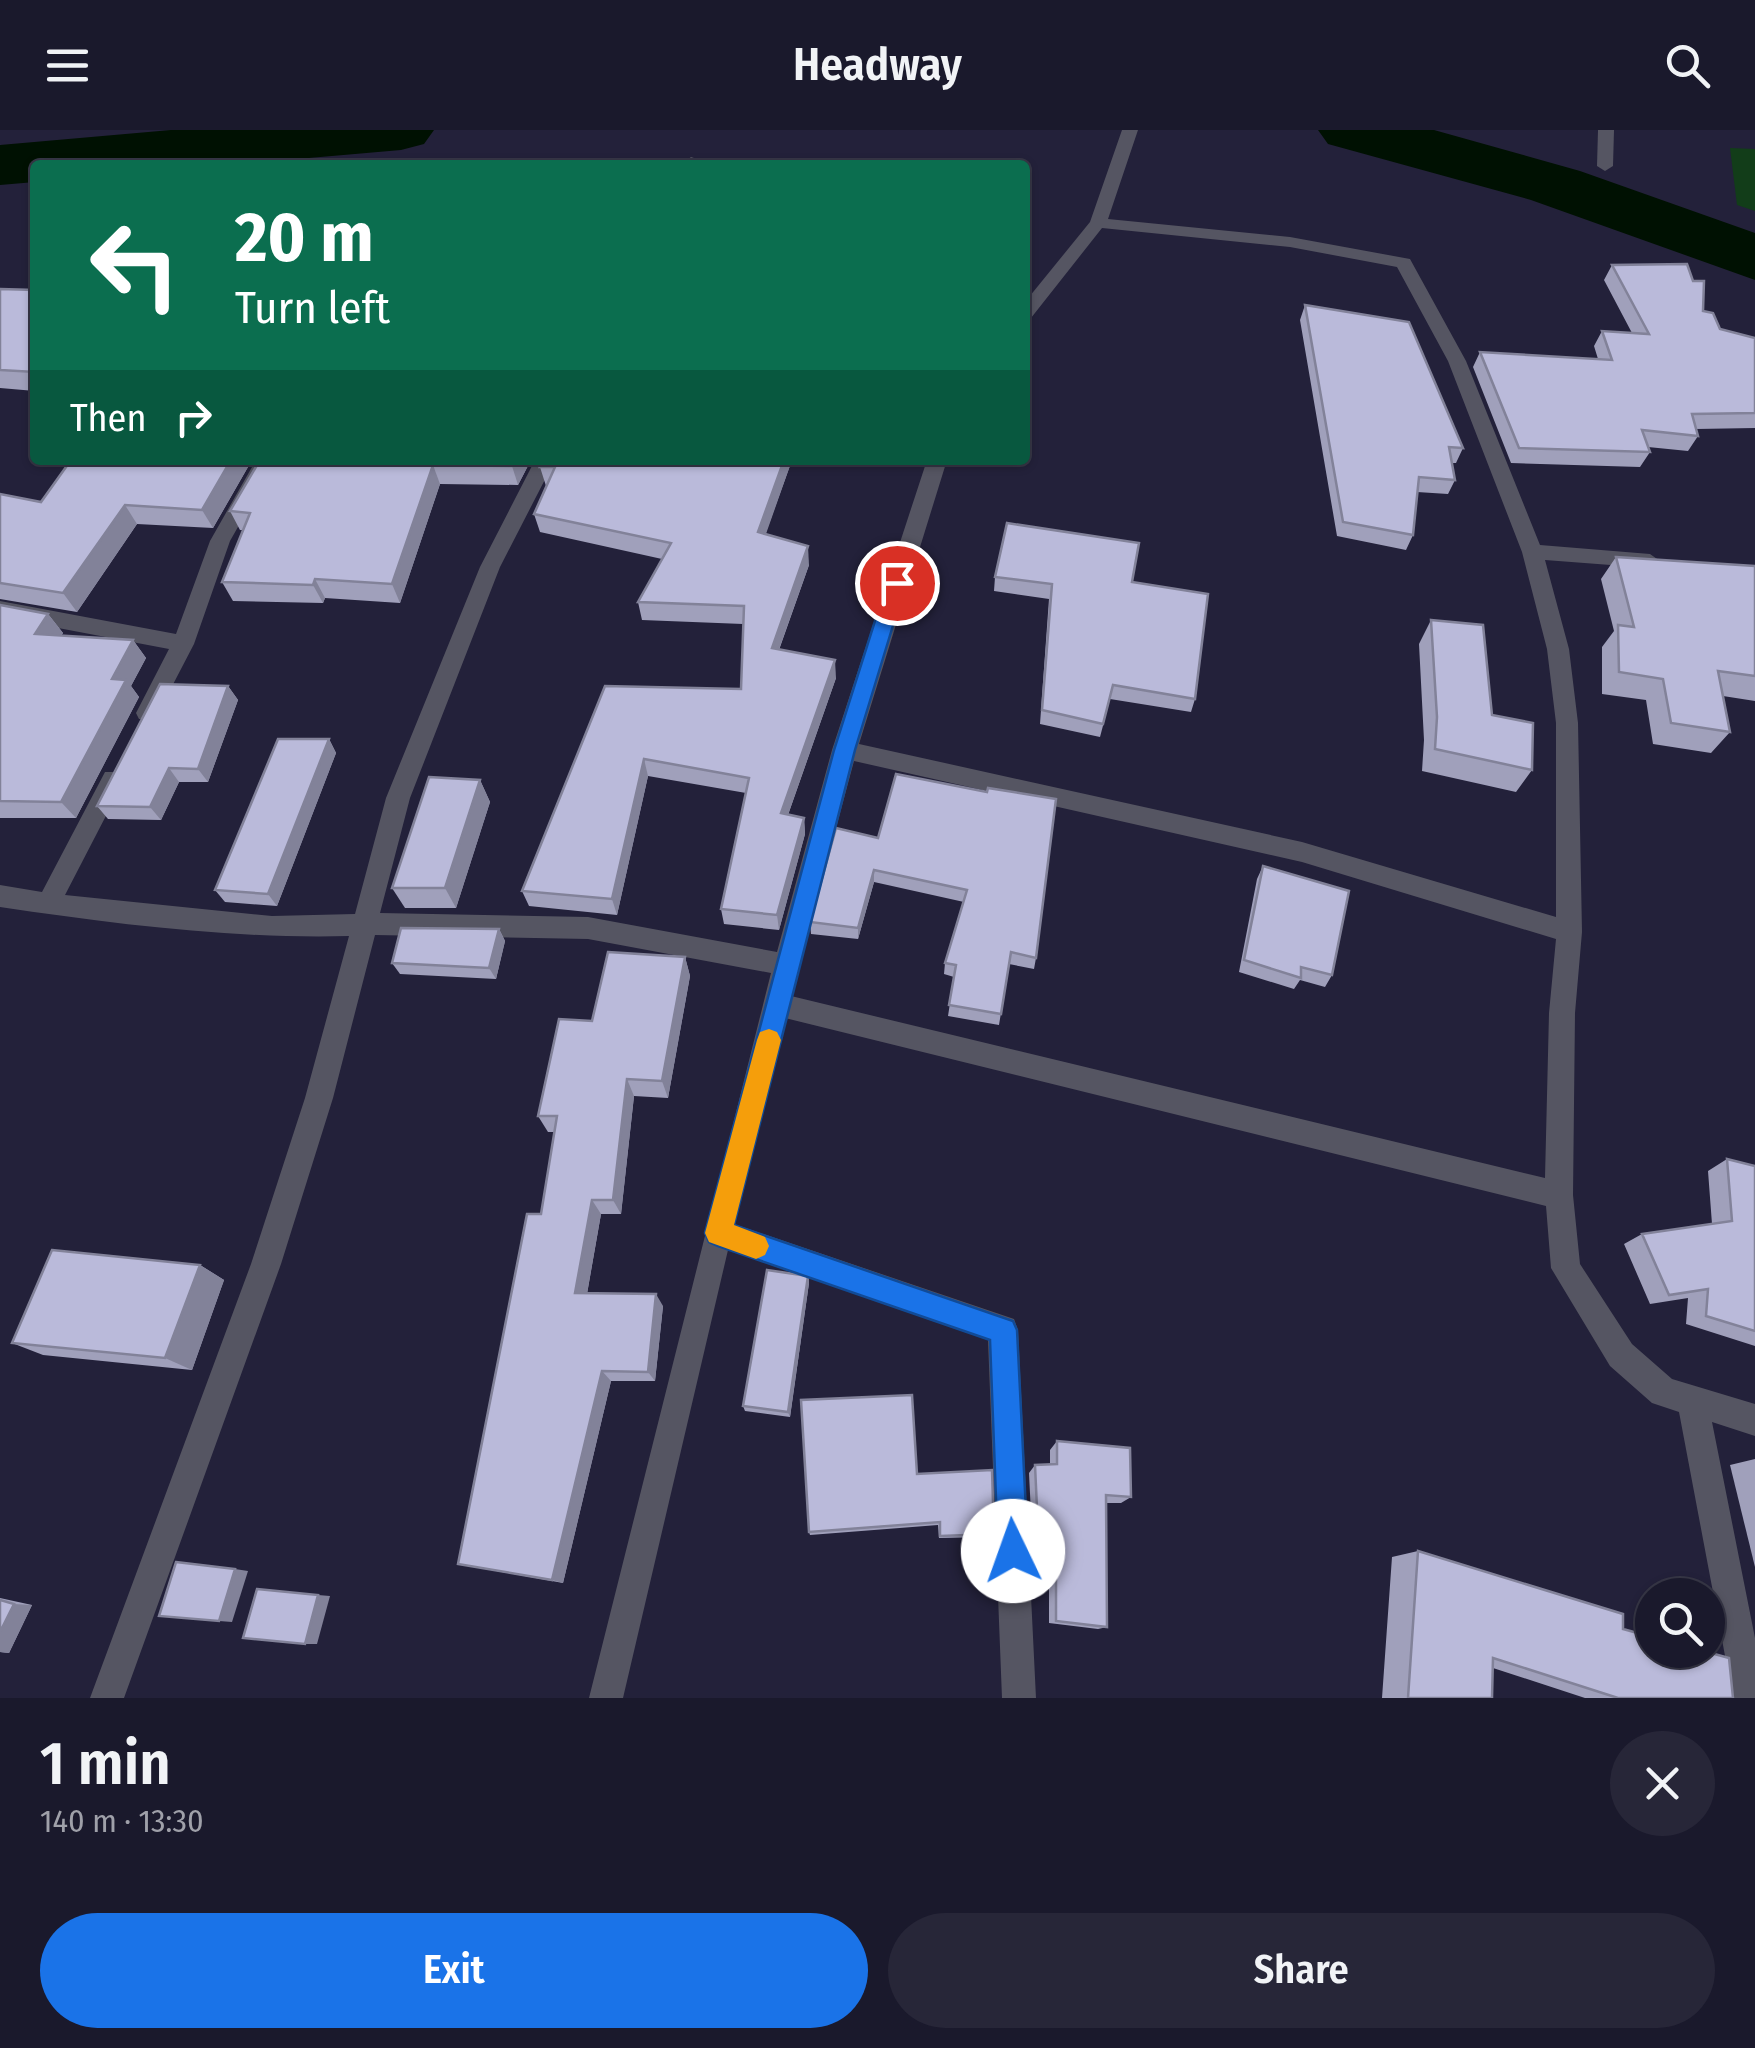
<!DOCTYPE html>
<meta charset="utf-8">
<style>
body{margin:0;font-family:"Fira Sans Condensed",sans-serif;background:#272638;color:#f1f3f6;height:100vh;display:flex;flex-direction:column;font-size:38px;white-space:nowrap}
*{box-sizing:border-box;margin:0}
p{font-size:32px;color:#9fa0a9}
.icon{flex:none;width:55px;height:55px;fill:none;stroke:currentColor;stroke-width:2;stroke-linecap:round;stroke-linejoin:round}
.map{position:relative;height:1568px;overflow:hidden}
.side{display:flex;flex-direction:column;background:#1a192c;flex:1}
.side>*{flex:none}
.top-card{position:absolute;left:30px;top:30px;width:1000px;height:305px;border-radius:10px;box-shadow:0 2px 8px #0004,0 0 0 2px #383848;background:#0b6e4f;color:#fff;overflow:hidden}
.buttons{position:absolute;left:1635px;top:1448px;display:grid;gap:20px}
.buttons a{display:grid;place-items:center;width:90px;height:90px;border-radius:50%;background:#1a192c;box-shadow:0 2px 8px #0004,0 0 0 2px #383848;font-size:50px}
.pin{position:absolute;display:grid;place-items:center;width:85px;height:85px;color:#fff;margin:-42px;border:5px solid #fff;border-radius:50%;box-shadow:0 2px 10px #0007}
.me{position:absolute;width:110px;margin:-55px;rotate:357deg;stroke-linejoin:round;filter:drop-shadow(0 0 8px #0008)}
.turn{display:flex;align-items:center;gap:35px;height:210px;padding:0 40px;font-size:45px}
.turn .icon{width:130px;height:130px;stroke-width:2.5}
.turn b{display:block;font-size:70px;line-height:85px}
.then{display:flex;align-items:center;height:95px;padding:0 40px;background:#0003;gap:20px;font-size:38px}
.round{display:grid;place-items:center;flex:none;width:105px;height:105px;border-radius:52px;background:#272638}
.headline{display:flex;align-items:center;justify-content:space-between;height:170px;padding:0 40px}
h1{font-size:60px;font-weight:600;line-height:75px}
.button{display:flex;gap:20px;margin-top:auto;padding:20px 40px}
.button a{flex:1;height:115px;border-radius:60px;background:#1a73e8;color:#fff;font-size:40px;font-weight:600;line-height:115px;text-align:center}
.button a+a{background:#272638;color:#f1f3f6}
header{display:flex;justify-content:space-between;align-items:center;height:130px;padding:0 40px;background:#1a192c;font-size:45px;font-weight:600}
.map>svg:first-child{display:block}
</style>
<header><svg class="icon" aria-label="menu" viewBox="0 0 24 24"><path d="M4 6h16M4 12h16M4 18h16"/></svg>Headway<svg class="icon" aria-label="search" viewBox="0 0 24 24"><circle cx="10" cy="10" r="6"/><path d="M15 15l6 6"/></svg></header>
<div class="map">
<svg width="1755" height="1568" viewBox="0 0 1755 1568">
<rect width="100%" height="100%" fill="#23213a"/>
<polygon fill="#123d19" points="1730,18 1755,19 1755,81 1737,75"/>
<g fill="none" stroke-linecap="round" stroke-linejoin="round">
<g fill="#001102" fill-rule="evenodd">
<polygon points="171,0 434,0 424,14 401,20 229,35 35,35 35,52 0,55 0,15"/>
<polygon points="1318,0 1434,0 1580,41 1755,103 1755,150 1531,70 1328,14"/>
</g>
<g fill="#555562" fill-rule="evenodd">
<path d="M 1122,0 L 1138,0 L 1108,89 L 1290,107 L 1410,129 L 1466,231 L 1540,415 L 1650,424 L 1660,431 L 1650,438 L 1545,430 L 1569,519 L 1578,593 L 1582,802 L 1575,883 L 1573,1065 L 1580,1134 L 1632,1214 L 1672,1249 L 1755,1274 L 1755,1306 L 1712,1292 L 1755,1508 L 1755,1568 L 1733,1568 L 1679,1282 L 1652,1273 L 1610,1236 L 1551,1138 L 1546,1076 L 785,888 L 734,1094 L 1014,1189 L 1018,1200 L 1036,1568 L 1002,1568 L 988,1210 L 728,1120 L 623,1568 L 589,1568 L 771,843 L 588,809 L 375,805 L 333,968 L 281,1134 L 124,1568 L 90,1568 L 251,1134 L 305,968 L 349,806 C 231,809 116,794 0,777 L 0,755 L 42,762 L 105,642 L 121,642 L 125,649 L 65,765 L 272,786 L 355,784 L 386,668 L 480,437 L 535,330 L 555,330 L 500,437 L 410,668 L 380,783 L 588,787 L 777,822 L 832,620 L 927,330 L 947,330 L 859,614 L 1302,712 L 1556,787 L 1556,593 L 1547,519 L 1522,422 L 1448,231 L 1397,137 L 1290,117 L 1102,98 L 1031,188 L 1025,189 L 1025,172 L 1090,92 ZM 854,631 L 1302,732 L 1556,809 L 1549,883 L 1545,1048 L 791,866 Z"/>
<polygon points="1598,0 1614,0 1613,36 1605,41 1597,36"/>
<polygon points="691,27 697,29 697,35 681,35"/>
<polygon points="256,330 276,330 230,411 194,514 155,589 139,589 136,583 169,519 0,487 0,471 176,504 210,411"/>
</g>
</g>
<g fill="#a0a0bb">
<polygon points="1612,135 1703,181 1720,199 1755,208 1755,298 1696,299 1698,306 1688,321 1648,317 1650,322 1640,337 1511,333 1473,237 1480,222 1598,229 1594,216 1602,201 1632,203 1604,150"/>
<polygon points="0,159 35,160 35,261 0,258"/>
<polygon points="1305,175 1463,318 1456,333 1452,333 1455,350 1448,364 1417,362 1413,405 1406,420 1337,406 1300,190"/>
<polygon points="71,330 252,330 213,398 137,394 77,482 0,469 0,364 41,372"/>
<polygon points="260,330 531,330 518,355 440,354 400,473 325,468 323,473 233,471 222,452 243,400 240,400 230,381"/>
<polygon points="544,330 792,330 765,405 809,435 779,520 836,548 788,685 804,688 805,704 779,800 724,794 721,779 746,663 648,646 617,785 529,776 522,761 605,556 741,559 743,494 642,490 638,472 662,429 540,402 534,384 546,356 540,337"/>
<polygon points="1616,427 1755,436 1755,571 1723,566 1730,602 1711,623 1653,614 1646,570 1602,564 1602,517 1614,501 1601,449"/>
<polygon points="995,447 1132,452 1195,569 1191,582 1110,569 1100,607 1040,594 1049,469 994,461"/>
<polygon points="0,475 48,484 63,503 61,506 133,510 146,528 131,556 139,567 76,688 0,688"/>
<polygon points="1431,490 1492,585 1532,640 1516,662 1422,641 1424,610 1419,514"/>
<polygon points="228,556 238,570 208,652 179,652 161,690 108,689 97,676"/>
<polygon points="329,609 336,623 277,776 225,772 215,760"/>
<polygon points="896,644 1036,828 1034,839 1009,834 999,895 948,886 954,847 944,844 945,833 964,772 874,752 858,809 811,804 810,792 878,708"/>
<polygon points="480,650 490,672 456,778 405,778 392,758"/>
<polygon points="1263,736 1332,845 1325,857 1300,850 1294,859 1239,842 1257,749"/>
<polygon points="499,799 505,811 496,849 400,844 392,833"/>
<polygon points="685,827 690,846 668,968 634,966 621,1084 601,1084 587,1164 663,1176 655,1251 611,1251 563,1453 458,1434 541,1084 555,1002 548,1002 538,986 592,891"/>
<polygon points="1727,1029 1755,1036 1755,1216 1686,1194 1688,1168 1650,1174 1624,1114 1642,1104 1712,1094 1708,1041"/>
<polygon points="200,1135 224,1150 192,1240 43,1225 12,1213"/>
<polygon points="808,1146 809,1153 790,1287 745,1281 743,1276"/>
<polygon points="1057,1311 1131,1367 1121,1373 1106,1373 1107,1497 1098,1499 1049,1493 1049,1405 1032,1405 1029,1343 1035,1335 1050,1334 1050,1320"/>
<polygon points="1755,1329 1755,1437 1730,1335"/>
<polygon points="917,1344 994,1404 992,1407 939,1408 938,1395 810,1405 809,1402"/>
<polygon points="1418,1421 1623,1499 1733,1568 1585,1568 1493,1538 1492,1568 1382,1568 1392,1427"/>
<polygon points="0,1468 32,1475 9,1523 0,1522"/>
</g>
<g fill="#828299">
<polygon points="231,330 252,330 213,398 202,380"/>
<polygon points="515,330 531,330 518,355 512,336"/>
<polygon points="784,330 792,330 760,421 758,402"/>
<polygon points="433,335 440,354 400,473 392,454"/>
<polygon points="125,375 137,394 77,482 63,463"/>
<polygon points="808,416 809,435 773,536 772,518"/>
<polygon points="315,449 325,468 323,473 313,455"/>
<polygon points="48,484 63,503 49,522 35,504"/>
<polygon points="133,510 146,528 131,556 139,567 76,688 61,672 112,549"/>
<polygon points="835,530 836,548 783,699 781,683"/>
<polygon points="228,556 238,570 208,652 198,639"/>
<polygon points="329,609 336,623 277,776 268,764"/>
<polygon points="644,629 648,646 617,785 612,769"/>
<polygon points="169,638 179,652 161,690 150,677"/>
<polygon points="480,650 490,672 456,778 445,758"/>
<polygon points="804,688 805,704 779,800 777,785"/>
<polygon points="874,740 874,752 858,809 858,798"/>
<polygon points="499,799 505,811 496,849 489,838"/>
<polygon points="685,827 690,846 668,968 662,951"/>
<polygon points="627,949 634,966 621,1084 613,1070"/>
<polygon points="592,1070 601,1084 585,1175 575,1163"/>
<polygon points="200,1135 224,1150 192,1240 165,1228"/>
<polygon points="808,1146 809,1153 790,1287 788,1282"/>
<polygon points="656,1164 663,1176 655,1251 648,1242"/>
<polygon points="602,1241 611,1251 563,1453 552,1450"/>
<polygon points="235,1439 248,1441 232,1492 219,1491"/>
<polygon points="318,1465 330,1466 317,1514 305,1514"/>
<polygon points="14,1474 32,1475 9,1523 0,1522 0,1502"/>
</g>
<g fill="#babada" stroke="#828299" stroke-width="2.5">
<polygon points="1687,134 1693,151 1704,151 1703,181 1713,183 1720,199 1755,208 1755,283 1692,284 1698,306 1642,300 1650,322 1519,318 1480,222 1612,230 1602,201 1649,204 1612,135"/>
<polygon points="0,159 35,160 35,242 0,240"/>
<polygon points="1305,175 1409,192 1463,318 1449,317 1455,350 1419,347 1413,405 1343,392"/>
<polygon points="71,330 231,330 202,380 125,375 63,463 0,453 0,364 41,372"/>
<polygon points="260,330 515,330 512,336 433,335 392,454 315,449 313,455 222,452 250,383 230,381"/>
<polygon points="544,330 784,330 758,402 808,416 772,518 835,530 781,683 804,688 777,785 721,779 749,648 644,629 612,769 522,761 605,556 741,559 744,476 638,472 671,413 534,384 555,337 540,337"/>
<polygon points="1007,393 1139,413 1132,452 1208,464 1195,569 1113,555 1103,594 1042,580 1052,454 995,447"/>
<polygon points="1616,427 1755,436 1755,546 1718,541 1730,602 1671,593 1663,549 1619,542 1618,495 1634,497"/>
<polygon points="0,475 48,484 35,504 133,510 112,549 126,550 61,672 0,671"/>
<polygon points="1431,490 1483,495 1492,585 1533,593 1532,640 1435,619 1437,587"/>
<polygon points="160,554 228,556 198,639 169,638 150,677 97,676"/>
<polygon points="278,609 329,609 268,764 215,760"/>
<polygon points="896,644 987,662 988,658 1056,669 1036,828 1011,822 1001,884 949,875 956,835 945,833 967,760 874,740 858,798 810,792 836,698 878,708"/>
<polygon points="429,647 480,650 445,758 392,758"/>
<polygon points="1263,736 1349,761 1332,845 1301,837 1301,848 1244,830"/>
<polygon points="401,798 499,799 489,838 392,833"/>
<polygon points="608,822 685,827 662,951 627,949 613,1070 592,1070 575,1163 656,1164 648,1242 602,1241 552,1450 458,1434 527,1084 541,1084 557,986 538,986 559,889 592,891"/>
<polygon points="1727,1029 1755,1036 1755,1201 1706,1186 1708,1159 1669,1165 1642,1104 1732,1091"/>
<polygon points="52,1120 200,1135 165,1228 12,1213"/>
<polygon points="767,1140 808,1146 788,1282 743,1276"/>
<polygon points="912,1265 917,1344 992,1340 994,1404 940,1406 940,1392 809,1402 801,1270"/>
<polygon points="1057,1311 1130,1318 1131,1367 1106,1365 1107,1497 1056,1491 1056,1399 1038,1400 1035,1335 1057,1334"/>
<polygon points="1418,1421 1623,1484 1623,1499 1652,1507 1652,1520 1700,1520 1729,1528 1733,1568 1618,1568 1493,1528 1492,1568 1408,1568"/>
<polygon points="176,1432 235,1439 219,1491 159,1486"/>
<polygon points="257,1459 318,1465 305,1514 243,1508"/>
<polygon points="0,1470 14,1474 0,1502"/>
</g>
<polygon fill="#1a73e8" stroke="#114b97" stroke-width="2.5" points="897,446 906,453 855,620 734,1095 1013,1191 1017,1200 1028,1421 1023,1431 1013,1436 1003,1431 998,1421 990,1210 718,1116 709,1112 705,1103 834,620 887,453"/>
<polygon fill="#f59e0b" points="769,899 777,902 781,910 734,1095 765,1107 769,1116 765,1125 756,1129 709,1112 705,1103 757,910 760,902"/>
</svg>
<div class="buttons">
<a><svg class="icon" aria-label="search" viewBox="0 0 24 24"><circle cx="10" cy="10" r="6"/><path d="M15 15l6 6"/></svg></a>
</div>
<div class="pin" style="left:897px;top:453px;background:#d93025"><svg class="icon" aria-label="arrive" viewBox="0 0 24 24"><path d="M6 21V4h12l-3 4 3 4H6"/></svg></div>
<svg class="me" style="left:1013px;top:1421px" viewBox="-20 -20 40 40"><circle r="19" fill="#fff"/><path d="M0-13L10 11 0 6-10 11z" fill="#1a73e8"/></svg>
<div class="top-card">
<div class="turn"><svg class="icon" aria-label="left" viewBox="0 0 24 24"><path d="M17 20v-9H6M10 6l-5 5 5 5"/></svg><div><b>20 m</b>Turn left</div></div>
<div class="then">Then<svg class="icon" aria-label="right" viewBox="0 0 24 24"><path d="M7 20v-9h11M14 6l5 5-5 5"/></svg></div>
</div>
</div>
<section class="side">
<div class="headline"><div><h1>1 min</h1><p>140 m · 13:30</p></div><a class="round"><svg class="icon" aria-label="close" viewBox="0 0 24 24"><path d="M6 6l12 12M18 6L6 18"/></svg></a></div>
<div class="button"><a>Exit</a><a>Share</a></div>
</section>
